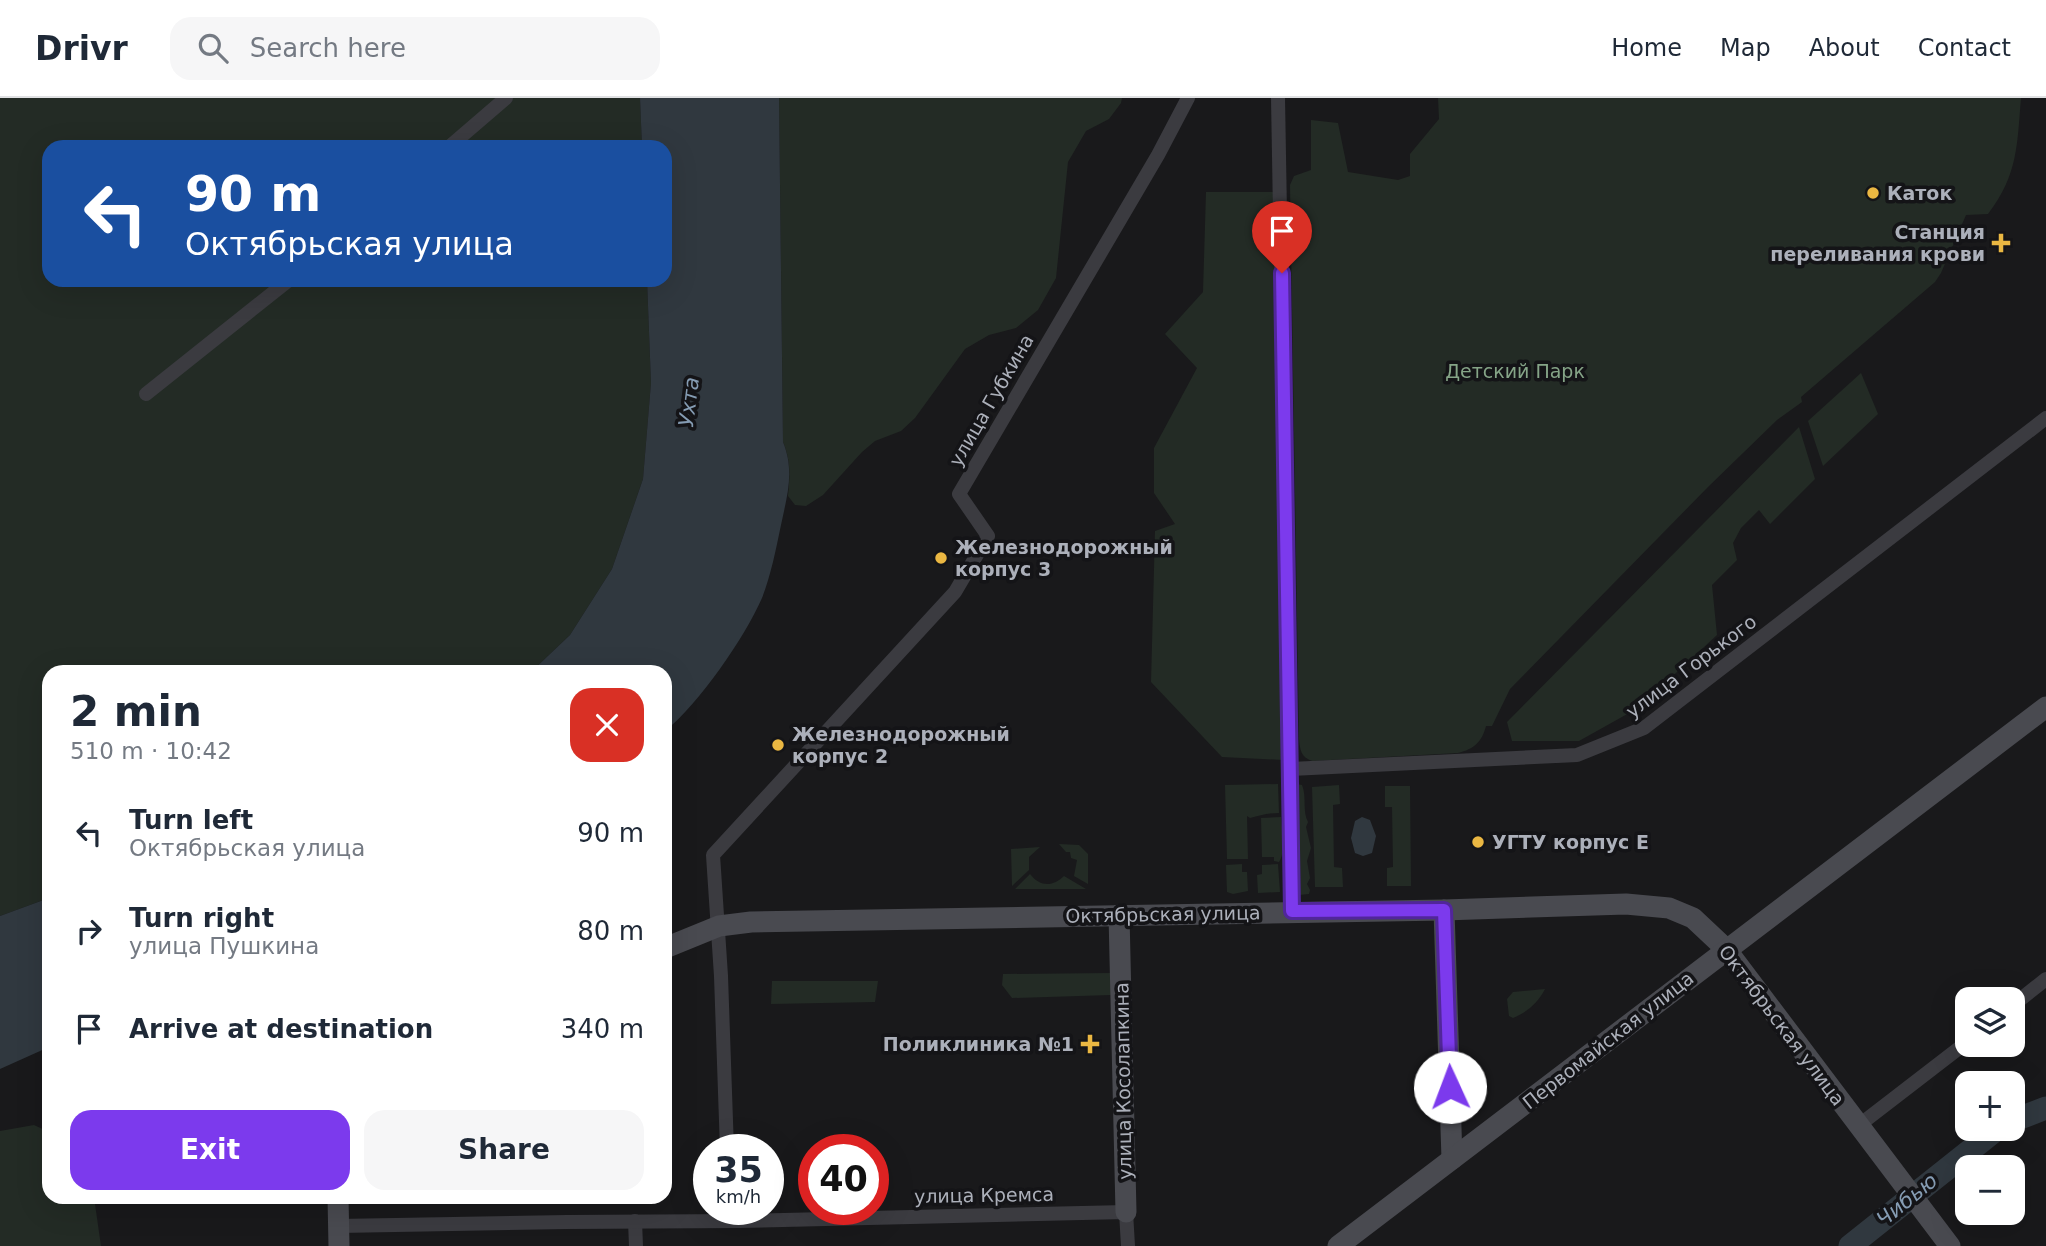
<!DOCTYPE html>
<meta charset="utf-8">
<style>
body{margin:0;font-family:"DejaVu Sans",sans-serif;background:#f6f6f7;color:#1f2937;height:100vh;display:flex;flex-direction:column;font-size:26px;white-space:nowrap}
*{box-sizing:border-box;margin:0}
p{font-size:23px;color:#747a83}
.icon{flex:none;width:38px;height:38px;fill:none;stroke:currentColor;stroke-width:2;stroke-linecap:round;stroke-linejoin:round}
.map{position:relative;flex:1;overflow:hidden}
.details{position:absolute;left:42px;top:567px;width:630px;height:539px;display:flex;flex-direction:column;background:#fff;border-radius:21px;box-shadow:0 7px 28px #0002}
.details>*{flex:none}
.banner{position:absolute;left:42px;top:42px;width:630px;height:147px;border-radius:21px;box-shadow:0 7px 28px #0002;background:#1a4fa0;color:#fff;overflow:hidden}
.tools{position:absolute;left:1955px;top:889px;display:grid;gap:14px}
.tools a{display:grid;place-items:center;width:70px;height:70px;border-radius:14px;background:#fff;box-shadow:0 7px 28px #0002;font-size:35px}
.speed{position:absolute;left:693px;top:1036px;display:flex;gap:14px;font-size:35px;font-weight:700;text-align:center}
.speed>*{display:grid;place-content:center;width:91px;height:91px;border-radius:50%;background:#fff;box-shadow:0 7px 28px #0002;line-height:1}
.speed small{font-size:18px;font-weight:400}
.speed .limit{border:10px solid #d22;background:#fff;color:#111}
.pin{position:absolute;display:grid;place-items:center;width:60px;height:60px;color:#fff;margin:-72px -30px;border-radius:50% 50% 50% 0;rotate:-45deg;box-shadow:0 0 7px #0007}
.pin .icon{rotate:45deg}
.me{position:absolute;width:77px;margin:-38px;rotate:358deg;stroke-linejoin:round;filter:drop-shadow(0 0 5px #0008)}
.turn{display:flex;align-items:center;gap:24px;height:147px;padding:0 28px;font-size:32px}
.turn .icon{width:91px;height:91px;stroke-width:2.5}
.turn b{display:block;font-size:49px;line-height:60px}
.round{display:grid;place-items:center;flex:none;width:74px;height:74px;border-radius:21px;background:#f6f6f7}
.summary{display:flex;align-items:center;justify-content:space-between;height:119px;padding:0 28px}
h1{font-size:42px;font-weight:700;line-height:52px}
.primary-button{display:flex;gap:14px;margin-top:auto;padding:14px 28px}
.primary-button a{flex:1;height:80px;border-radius:21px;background:#7c3aed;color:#fff;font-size:28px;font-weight:700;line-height:80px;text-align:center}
.primary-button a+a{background:#f6f6f7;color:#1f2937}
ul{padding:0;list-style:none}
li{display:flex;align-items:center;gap:21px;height:98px;padding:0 28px}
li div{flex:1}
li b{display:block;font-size:26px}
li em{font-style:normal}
header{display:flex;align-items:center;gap:42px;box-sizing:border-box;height:98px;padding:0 35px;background:#fff;border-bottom:2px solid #e0e1e3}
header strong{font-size:33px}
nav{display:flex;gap:38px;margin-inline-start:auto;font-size:24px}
.search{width:490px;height:63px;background:#f6f6f7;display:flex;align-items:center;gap:18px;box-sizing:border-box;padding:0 24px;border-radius:21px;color:#747a83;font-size:26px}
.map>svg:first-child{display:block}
</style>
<header>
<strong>Drivr</strong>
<div class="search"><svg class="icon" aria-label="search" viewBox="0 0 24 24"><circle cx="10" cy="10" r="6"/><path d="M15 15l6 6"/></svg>Search here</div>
<nav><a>Home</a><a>Map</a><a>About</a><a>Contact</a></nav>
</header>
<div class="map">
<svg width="2046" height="1148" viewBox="0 0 2046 1148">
<rect width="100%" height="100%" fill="#19191b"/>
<g fill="#232b25">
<polygon points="0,0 640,0 642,49 49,49 49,182 647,182 651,285 643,381 612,471 570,537 531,574 49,574 49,800 0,818"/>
<path d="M 779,0 L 1122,0 L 1121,5 L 1109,21 L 1086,33 L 1068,64 L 1056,180 L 1038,212 L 1016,230 L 989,237 L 965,251 L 915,320 L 901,333 L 875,343 L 862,354 L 823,397 L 806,408 L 795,407 L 788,398 C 790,378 791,363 783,344 Z"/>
<path d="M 1438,0 L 2021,0 C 2017,47 2018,77 1988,116 L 1966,117 L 1941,175 L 1935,184 L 1801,299 L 1802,304 L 1777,322 L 1708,389 L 1510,591 L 1492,628 L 1486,628 C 1482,644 1474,651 1458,655 L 1312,663 C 1301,659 1300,652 1299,641 L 1290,87 L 1294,78 L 1311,72 L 1311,22 L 1338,25 L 1348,74 L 1398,82 L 1410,78 L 1410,56 L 1439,21 Z"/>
<polygon points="1206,94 1274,94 1283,662 1222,659 1151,584 1155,433 1175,426 1154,395 1154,350 1197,270 1165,236 1203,194"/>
<polygon points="1861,275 1878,316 1823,368 1808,323"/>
<polygon points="1799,329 1815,381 1770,426 1759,412 1741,430 1733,445 1737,462 1712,487 1717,537 1638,610 1579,643 1512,643 1507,624"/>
<path d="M 1278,686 L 1279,715 C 1267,715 1260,718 1250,720 L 1247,718 L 1248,761 L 1227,761 L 1225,687 Z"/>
<path d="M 1297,686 L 1302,687 C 1307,699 1302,713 1308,724 L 1306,729 L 1311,750 L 1307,763 L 1310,780 L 1307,786 L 1310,792 L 1309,796 L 1299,797 L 1296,794 Z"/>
<polygon points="1339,687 1340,706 1333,707 1334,769 1342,770 1343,789 1315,789 1312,689"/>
<polygon points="1385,688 1410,688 1411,788 1387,788 1387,770 1393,769 1392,709 1385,709"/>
<path d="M 1281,719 C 1282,732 1286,754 1279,764 L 1274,763 L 1274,759 L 1262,759 L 1261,720 Z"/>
<polygon points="1059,746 1079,747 1088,756 1088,786 1074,778 1077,762 1071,760 1070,754 1066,754"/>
<polygon points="1040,749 1029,759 1029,772 1012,788 1011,751"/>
<polygon points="1242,766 1242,774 1247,774 1248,793 1233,796 1227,794 1226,767"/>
<polygon points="1278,766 1280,794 1258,795 1257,777 1262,776 1262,767"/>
<path d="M 1030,776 C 1040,789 1053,789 1064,778 L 1086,791 L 1015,791 Z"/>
<polygon points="1111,875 1111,897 1012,900 1002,887 1003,876"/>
<polygon points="772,883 878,883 875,904 771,906"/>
<path d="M 1545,891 C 1538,905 1527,914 1513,920 L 1509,918 L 1507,901 L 1513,894 Z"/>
<polygon points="34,1027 49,1034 49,1099 94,1099 101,1148 0,1148 0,1033"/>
</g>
<g fill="#30383f">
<path d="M 640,0 L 779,0 L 783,344 C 795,373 787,398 781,427 C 776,451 771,477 762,500 C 745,539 699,606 665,633 L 665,574 L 531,574 L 570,537 L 612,471 L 643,381 L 651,285 L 647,182 L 665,182 L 665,49 L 642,49 Z"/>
<polygon points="1362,719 1370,722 1376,738 1372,755 1363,758 1355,755 1351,740 1355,723"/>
<polygon points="49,800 49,949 0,971 0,818"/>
</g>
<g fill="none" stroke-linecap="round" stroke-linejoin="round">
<g stroke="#30383f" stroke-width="23">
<polyline points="2012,1023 2046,1010"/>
<polyline points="1850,1148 1997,1031"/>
</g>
<g stroke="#3b3b40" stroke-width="14">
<polyline points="1278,0 1292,813"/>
<polyline points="449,49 506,0"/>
<polyline points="146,296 289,182"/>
<polyline points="1291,671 1577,657 1644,630 2046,320"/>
<polyline points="2012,908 2046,881"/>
<polyline points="1858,1028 1967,944"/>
<polyline points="727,1052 721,878 713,757 955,494 988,438 959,396 1158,57 1188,0"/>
<polyline points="635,1123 636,1148"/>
<polyline points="338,1128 567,1124 739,1123 1126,1114 1128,1148"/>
</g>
<g stroke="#494a50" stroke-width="21">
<polyline points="1444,812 1452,1061"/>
<polyline points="1119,817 1126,1114"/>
<polyline points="665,850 719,828 751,824 1444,812 1626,806 1669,810 1693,820 1726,851 1950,1148"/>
<polyline points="338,1099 339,1148"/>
<polyline points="1338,1148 2046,609"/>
</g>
</g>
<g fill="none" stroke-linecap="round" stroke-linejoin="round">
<defs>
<polyline id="route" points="1282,175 1292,813 1444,812 1450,989"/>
</defs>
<use href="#route" stroke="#51269a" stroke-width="18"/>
<use href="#route" stroke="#7c3aed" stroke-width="12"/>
</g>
<g fill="#eab742" stroke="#141417" stroke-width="2.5">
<circle cx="1873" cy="95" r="7"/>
<path d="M1997.5 134.5h7v7h7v7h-7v7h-7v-7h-7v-7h7z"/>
<circle cx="941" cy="460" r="7"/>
<circle cx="778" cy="647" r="7"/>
<circle cx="1478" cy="744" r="7"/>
<path d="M1086.5 935.5h7v7h7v7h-7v7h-7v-7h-7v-7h7z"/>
</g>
<g text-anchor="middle" stroke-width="7" stroke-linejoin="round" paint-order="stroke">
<g font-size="19" font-weight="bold" fill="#acb0ba" stroke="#141417" text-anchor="start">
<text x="1887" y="102">Каток</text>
<text x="1985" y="141" text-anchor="end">Станция<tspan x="1985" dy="22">переливания крови</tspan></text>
<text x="955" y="456">Железнодорожный<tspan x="955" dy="22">корпус 3</tspan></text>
<text x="792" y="643">Железнодорожный<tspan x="792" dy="22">корпус 2</tspan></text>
<text x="1492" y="751">УГТУ корпус Е</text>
<text x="1074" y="953" text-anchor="end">Поликлиника №1</text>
</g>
<g font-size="19" fill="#85a487" stroke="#141417">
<text x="1515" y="280">Детский Парк</text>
</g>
<g font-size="19" fill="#acb0ba" stroke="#141417">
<text transform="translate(991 302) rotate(-60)" y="7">улица Губкина</text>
<text transform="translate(1691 568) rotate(-37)" y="7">улица Горького</text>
<text transform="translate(1163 816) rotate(-1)" y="7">Октябрьская улица</text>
<text transform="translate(1782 927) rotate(53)" y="7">Октябрьская улица</text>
<text transform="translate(1608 942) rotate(-38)" y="7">Первомайская улица</text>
<text transform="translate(1123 983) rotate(-91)" y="7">улица Косолапкина</text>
<text transform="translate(984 1097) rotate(-1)" y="7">улица Кремса</text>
</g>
<g font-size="21" font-style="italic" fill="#859cb3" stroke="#141417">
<text transform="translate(689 304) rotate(-83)" y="7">Ухта</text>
<text transform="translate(1907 1102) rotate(-39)" y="7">Чибью</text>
</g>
</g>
</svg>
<div class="tools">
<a><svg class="icon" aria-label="layers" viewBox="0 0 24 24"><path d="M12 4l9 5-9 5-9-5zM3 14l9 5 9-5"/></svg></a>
<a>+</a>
<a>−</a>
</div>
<div class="speed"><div>35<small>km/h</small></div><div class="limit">40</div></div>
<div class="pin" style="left:1282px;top:175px;background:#d93025"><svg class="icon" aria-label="arrive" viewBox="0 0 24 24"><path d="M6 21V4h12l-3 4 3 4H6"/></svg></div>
<svg class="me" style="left:1450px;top:989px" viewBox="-20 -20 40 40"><circle r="19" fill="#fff"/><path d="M0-13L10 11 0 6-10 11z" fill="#7c3aed"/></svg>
<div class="banner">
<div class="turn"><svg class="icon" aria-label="left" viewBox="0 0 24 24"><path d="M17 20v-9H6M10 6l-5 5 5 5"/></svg><div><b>90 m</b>Октябрьская улица</div></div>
</div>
<section class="details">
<div class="summary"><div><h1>2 min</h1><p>510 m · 10:42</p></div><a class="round" style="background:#d93025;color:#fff"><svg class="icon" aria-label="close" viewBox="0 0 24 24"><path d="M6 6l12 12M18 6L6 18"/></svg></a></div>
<ul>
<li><svg class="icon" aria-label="left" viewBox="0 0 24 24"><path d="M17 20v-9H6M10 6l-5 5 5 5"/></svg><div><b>Turn left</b><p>Октябрьская улица</p></div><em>90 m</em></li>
<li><svg class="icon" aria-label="right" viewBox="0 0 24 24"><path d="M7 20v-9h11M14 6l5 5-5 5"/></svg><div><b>Turn right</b><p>улица Пушкина</p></div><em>80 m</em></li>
<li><svg class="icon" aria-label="arrive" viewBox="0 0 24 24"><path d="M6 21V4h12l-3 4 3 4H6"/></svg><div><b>Arrive at destination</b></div><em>340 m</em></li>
</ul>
<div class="primary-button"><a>Exit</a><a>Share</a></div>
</section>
</div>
